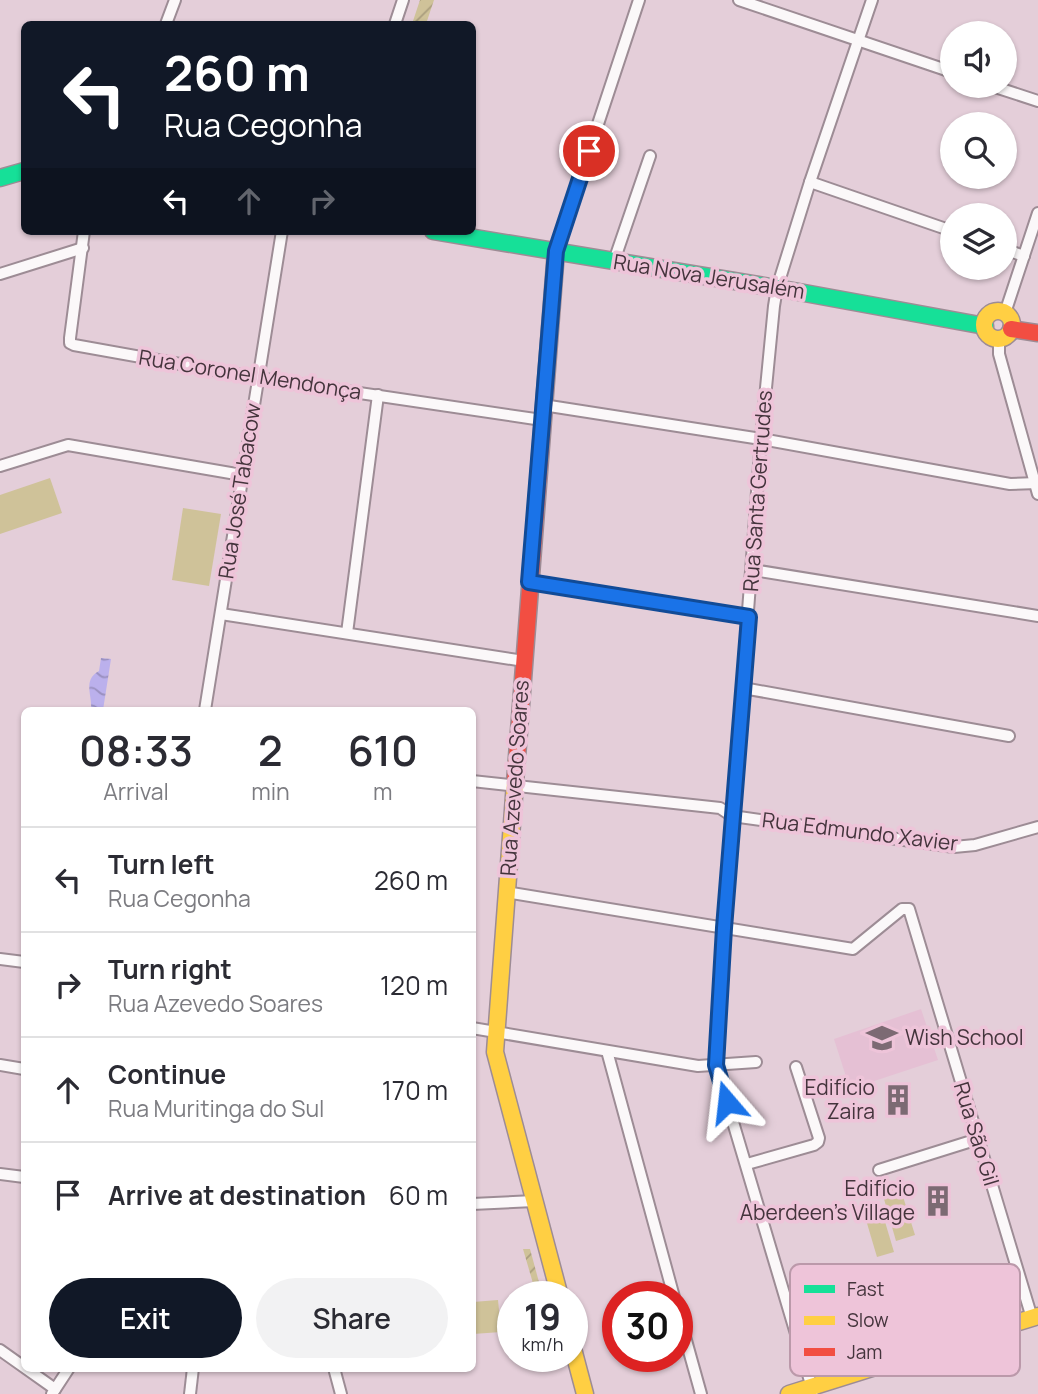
<!DOCTYPE html>
<meta charset="utf-8">
<style>
body{margin:0;font-family:Manrope,sans-serif;background:#f2f2f3;color:#2b2b33;height:100vh;display:flex;flex-direction:column;font-size:26px;white-space:nowrap}
*{box-sizing:border-box;margin:0}
p{font-size:23px;color:#7c7c81}
.icon{flex:none;width:38px;height:38px;fill:none;stroke:currentColor;stroke-width:2;stroke-linecap:round;stroke-linejoin:round}
.map{position:relative;flex:1;overflow:hidden}
.sheet{position:absolute;left:21px;top:707px;width:455px;height:665px;display:flex;flex-direction:column;background:#fff;border-radius:10px;box-shadow:0 2px 5px #0004}
.sheet>*{flex:none}
.banner{position:absolute;left:21px;top:21px;width:455px;height:214px;border-radius:10px;box-shadow:0 2px 5px #0004;background:#111827;color:#fff;overflow:hidden}
.tools{position:absolute;left:940px;top:21px;display:grid;gap:14px}
.tools a{display:grid;place-items:center;width:77px;height:77px;border-radius:50%;background:#fff;box-shadow:0 2px 5px #0004;font-size:35px}
.speed{position:absolute;left:497px;top:1281px;display:flex;gap:14px;font-size:35px;font-weight:700;text-align:center}
.speed>*{display:grid;place-content:center;width:91px;height:91px;border-radius:50%;background:#fff;box-shadow:0 2px 5px #0004;line-height:1}
.speed small{font-size:18px;font-weight:400}
.speed .limit{border:10px solid #d22;background:#fff;color:#111}
.pin{position:absolute;display:grid;place-items:center;width:60px;height:60px;color:#fff;margin:-30px;border:4px solid #fff;border-radius:50%;box-shadow:0 2px 7px #0007}
.me{position:absolute;width:77px;margin:-38px;rotate:343deg;stroke-linejoin:round;filter:drop-shadow(0 0 5px #0008)}
.turn{display:flex;align-items:center;gap:24px;height:147px;padding:0 28px;font-size:32px}
.turn .icon{width:91px;height:91px;stroke-width:2.5}
.turn b{display:block;font-size:49px;line-height:60px}
.lanes{display:flex;align-items:center;height:66px;padding:0 28px;background:#0003;justify-content:center;gap:35px;direction:ltr}
.lanes .off{opacity:.35}
.eta{display:flex;justify-content:space-evenly;align-items:center;height:119px;text-align:center}
.eta b{font-size:42px;font-weight:600;line-height:49px}
.button{display:flex;gap:14px;margin-top:auto;padding:14px 28px}
.button a{flex:1;height:80px;border-radius:42px;background:#111827;color:#fff;font-size:28px;font-weight:600;line-height:80px;text-align:center}
.button a+a{background:#f2f2f3;color:#2b2b33}
ul{padding:0;list-style:none}
li{display:flex;align-items:center;gap:21px;height:105px;padding:0 28px;border-top:2px solid #e1e1e2}
li div{flex:1}
li b{display:block;font-size:26px}
li em{font-style:normal}
.map>svg:first-child{display:block}
</style>
<div class="map">
<svg width="1038" height="1394" viewBox="0 0 1038 1394">
<defs>
<pattern id="garden-furrows" width="10" height="10" patternUnits="userSpaceOnUse" patternTransform="scale(1.75)"><rect width="10" height="10" fill="#cfc299"/><path d="M-1 1l2-2M0 10L10 0M9 11l2-2" fill="none" stroke="#aa9e7e"/></pattern>
<pattern id="water-waves" width="16" height="10" patternUnits="userSpaceOnUse" patternTransform="scale(1.75)"><rect width="16" height="10" fill="#bbb0ec"/><path d="M0 5q4-4 8 0t8 0" fill="none" stroke="#9a90c0"/></pattern>
</defs>
<rect width="100%" height="100%" fill="#e4ced9"/>
<polygon fill="#e5c0d4" points="921,1009 938,1060 850,1089 834,1039"/>
<g fill="#cfc299">
<polygon points="50,478 62,513 0,534 0,495"/>
<polygon points="183,508 221,514 209,586 172,580"/>
<polygon points="900,1187 915,1235 896,1241 882,1192"/>
<polygon points="883,1215 894,1252 877,1257 866,1220"/>
<polygon points="498,1300 501,1332 473,1334 473,1302"/>
</g>
<g fill="url(#garden-furrows)">
<polygon points="420,0 434,0 426,24 412,24"/>
<polygon points="523,1249 530,1249 543,1297 537,1297"/>
</g>
<path fill="url(#water-waves)" d="M 101,658 L 111,659 L 103,710 L 91,710 C 93,696 82,680 99,671 Z"/>
<g fill="none" stroke-linecap="round" stroke-linejoin="round">
<defs>
<g id="street">
<polyline points="739,0 952,72"/>
<polyline points="166,24 175,0"/>
<polyline points="395,24 403,0"/>
<polyline points="992,86 1038,101"/>
<polyline points="810,182 952,231"/>
<polyline points="84,231 70,338 70,343 74,345 258,378 542,420"/>
<polyline points="1004,249 1024,256"/>
<polyline points="556,251 639,0"/>
<polyline points="614,261 650,156"/>
<polyline points="0,274 83,248"/>
<polyline points="1005,313 1038,213"/>
<polyline points="999,339 999,354 1038,494"/>
<polyline points="543,405 761,439 1010,484 1038,483"/>
<polyline points="0,466 68,445 242,475"/>
<polyline points="753,570 1038,616"/>
<polyline points="529,582 749,617"/>
<polyline points="221,614 524,661"/>
<polyline points="347,633 378,395"/>
<polyline points="743,688 1009,736"/>
<polyline points="205,710 282,231"/>
<polyline points="472,781 720,808 732,816 954,847 975,845 1038,827"/>
<polyline points="506,892 853,949 902,909 909,909 1032,1318"/>
<polyline points="0,959 24,962"/>
<polyline points="472,1028 698,1066 756,1062"/>
<polyline points="607,1051 674,1297"/>
<polyline points="0,1065 24,1069"/>
<polyline points="747,1164 814,1145 818,1142 819,1138 796,1067"/>
<polyline points="879,1170 978,1139"/>
<polyline points="0,1174 24,1177"/>
<polyline points="472,1204 534,1201"/>
<polyline points="677,1308 701,1394"/>
<polyline points="0,1350 55,1389"/>
<polyline points="334,1368 341,1394"/>
<polyline points="813,1391 716,1065 724,928 761,439 774,306 777,288 810,182 872,0"/>
<polyline points="52,1394 69,1368"/>
<polyline points="190,1394 193,1368"/>
</g>
<g id="fast">
<polyline points="0,178 24,171"/>
<polyline points="433,231 777,288 985,326"/>
</g>
<g id="slow">
<circle cx="998" cy="325" r="14"/>
<polyline points="515,783 495,1052 560,1297"/>
<polyline points="572,1345 585,1394"/>
<polyline points="789,1394 1038,1316"/>
</g>
<g id="jam">
<polyline points="1011,329 1038,333"/>
<polyline points="515,783 556,251"/>
</g>
</defs>
<use href="#street" stroke="#9d8c95" stroke-width="14"/>
<use href="#fast" stroke="#9d8c95" stroke-width="19"/>
<use href="#slow" stroke="#9d8c95" stroke-width="19"/>
<use href="#jam" stroke="#9d8c95" stroke-width="19"/>
<use href="#street" stroke="#fbf8f9" stroke-width="10"/>
<use href="#fast" stroke="#16e098" stroke-width="16"/>
<use href="#slow" stroke="#ffcf43" stroke-width="16"/>
<use href="#jam" stroke="#f24e42" stroke-width="16"/>
</g>
<g fill="none" stroke-linecap="round" stroke-linejoin="round">
<defs>
<polyline id="route" points="589,151 556,251 529,582 749,617 724,928 716,1065 727,1102"/>
</defs>
<use href="#route" stroke="#114b97" stroke-width="18"/>
<use href="#route" stroke="#1a73e8" stroke-width="12"/>
</g>
<defs>
<symbol id="school-bare" viewBox="-9 -9 18 18"><path d="M0-5L7-2L0 1L-7-2ZM-4 1L0 2.5L4 1V4Q0 6-4 4Z" fill="#7c6a73" stroke="#eec4d9" stroke-width="2.5" paint-order="stroke"/></symbol>
<symbol id="building-bare" viewBox="-9 -9 18 18"><path d="M-4-6H4V6H1V3H-1V6H-4ZM-2.5-4.3h1.7v1.8h-1.7ZM.8-4.3h1.7v1.8H.8ZM-2.5-1h1.7V.8h-1.7ZM.8-1h1.7V.8H.8Z" fill="#7c6a73" stroke="#eec4d9" stroke-width="2.5" paint-order="stroke"/></symbol>
</defs>
<g fill-rule="evenodd">
<use href="#school-bare" x="860" y="1016" width="44" height="44"/>
<use href="#building-bare" x="876" y="1078" width="44" height="44"/>
<use href="#building-bare" x="916" y="1179" width="44" height="44"/>
</g>
<g text-anchor="middle" stroke-width="7" stroke-linejoin="round" paint-order="stroke">
<g font-size="21" fill="#44343c" stroke="#eec4d9">
<text transform="translate(709 277) rotate(9)" y="7">Rua Nova Jerusalém</text>
<text transform="translate(250 375) rotate(9)" y="7">Rua Coronel Mendonça</text>
<text transform="translate(240 491) rotate(-81)" y="7">Rua José Tabacow</text>
<text transform="translate(758 491) rotate(-86)" y="7">Rua Santa Gertrudes</text>
<text transform="translate(515 778) rotate(-86)" y="7">Rua Azevedo Soares</text>
<text transform="translate(860 832) rotate(7)" y="7">Rua Edmundo Xavier</text>
<text transform="translate(976 1134) rotate(73)" y="7">Rua São Gil</text>
</g>
<g font-size="21" fill="#44343c" stroke="#eec4d9" text-anchor="end">
<text x="905" y="1045" text-anchor="start">Wish School</text>
<text x="875" y="1095">Edifício<tspan x="875" dy="24">Zaira</tspan></text>
<text x="915" y="1196">Edifício<tspan x="915" dy="24">Aberdeen's Village</tspan></text>
</g>
</g>
<rect x="790" y="1264" width="230" height="112" rx="10" fill="#eec4d9" stroke="#b9a" stroke-width="2"/>
<rect x="804" y="1285" width="31" height="8" fill="#16e098"/>
<rect x="804" y="1316" width="31" height="9" fill="#ffcf43"/>
<rect x="804" y="1348" width="31" height="8" fill="#f24e42"/>
<g font-size="19" fill="#44343c">
<text x="847" y="1296">Fast</text>
<text x="847" y="1327">Slow</text>
<text x="847" y="1359">Jam</text>
</g>
</svg>
<div class="tools">
<a><svg class="icon" aria-label="sound" viewBox="0 0 24 24"><path d="M4 9h4l5-4v14l-5-4H4zM17 9q2 3 0 6"/></svg></a>
<a><svg class="icon" aria-label="search" viewBox="0 0 24 24"><circle cx="10" cy="10" r="6"/><path d="M15 15l6 6"/></svg></a>
<a><svg class="icon" aria-label="layers" viewBox="0 0 24 24"><path d="M12 4l9 5-9 5-9-5zM3 14l9 5 9-5"/></svg></a>
</div>
<div class="speed"><div>19<small>km/h</small></div><div class="limit">30</div></div>
<div class="pin" style="left:589px;top:151px;background:#d93025"><svg class="icon" aria-label="arrive" viewBox="0 0 24 24"><path d="M6 21V4h12l-3 4 3 4H6"/></svg></div>
<svg class="me" style="left:727px;top:1102px" viewBox="-20 -20 40 40"><path d="M0-17L14 15 0 8-14 15z" fill="#1a73e8" stroke="#fff" stroke-width="4"/></svg>
<div class="banner">
<div class="turn"><svg class="icon" aria-label="left" viewBox="0 0 24 24"><path d="M17 20v-9H6M10 6l-5 5 5 5"/></svg><div><b>260 m</b>Rua Cegonha</div></div>
<div class="lanes"><svg class="icon" aria-label="left" viewBox="0 0 24 24"><path d="M17 20v-9H6M10 6l-5 5 5 5"/></svg><svg class="icon off" aria-label="ahead" viewBox="0 0 24 24"><path d="M12 20V5M6 11l6-6 6 6"/></svg><svg class="icon off" aria-label="right" viewBox="0 0 24 24"><path d="M7 20v-9h11M14 6l5 5-5 5"/></svg></div>
</div>
<section class="sheet">
<div class="eta">
<div><b>08:33</b><p>Arrival</p></div>
<div><b>2</b><p>min</p></div>
<div><b>610</b><p>m</p></div>
</div>
<ul>
<li><svg class="icon" aria-label="left" viewBox="0 0 24 24"><path d="M17 20v-9H6M10 6l-5 5 5 5"/></svg><div><b>Turn left</b><p>Rua Cegonha</p></div><em>260 m</em></li>
<li><svg class="icon" aria-label="right" viewBox="0 0 24 24"><path d="M7 20v-9h11M14 6l5 5-5 5"/></svg><div><b>Turn right</b><p>Rua Azevedo Soares</p></div><em>120 m</em></li>
<li><svg class="icon" aria-label="ahead" viewBox="0 0 24 24"><path d="M12 20V5M6 11l6-6 6 6"/></svg><div><b>Continue</b><p>Rua Muritinga do Sul</p></div><em>170 m</em></li>
<li><svg class="icon" aria-label="arrive" viewBox="0 0 24 24"><path d="M6 21V4h12l-3 4 3 4H6"/></svg><div><b>Arrive at destination</b></div><em>60 m</em></li>
</ul>
<div class="button"><a>Exit</a><a>Share</a></div>
</section>
</div>
